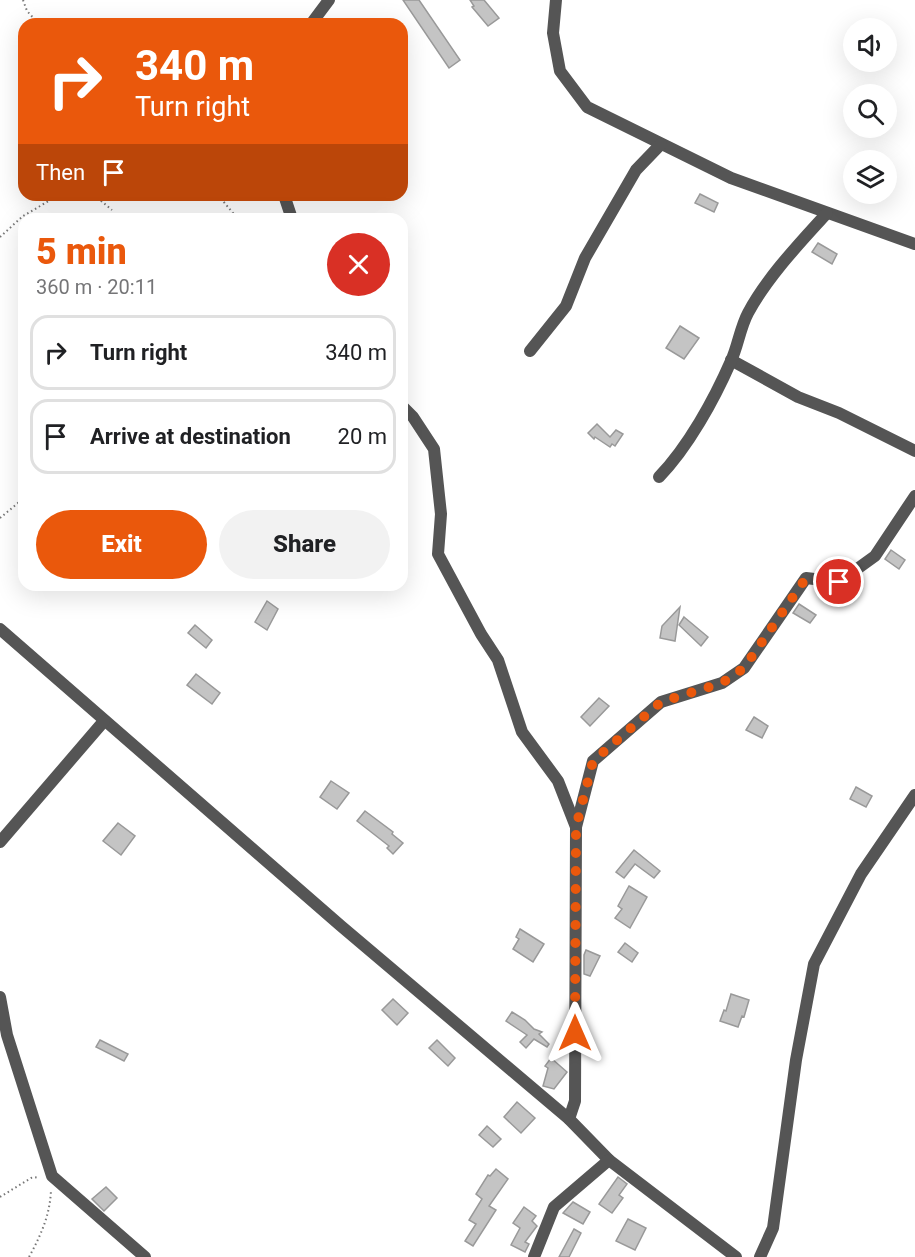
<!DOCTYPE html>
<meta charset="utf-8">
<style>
body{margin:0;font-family:Roboto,sans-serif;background:#f2f2f2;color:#202124;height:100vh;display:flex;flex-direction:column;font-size:22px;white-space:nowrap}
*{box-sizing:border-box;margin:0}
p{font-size:20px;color:#757577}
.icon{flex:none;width:33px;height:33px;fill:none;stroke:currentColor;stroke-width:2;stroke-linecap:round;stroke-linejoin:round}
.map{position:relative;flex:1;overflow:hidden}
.panel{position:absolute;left:18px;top:213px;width:390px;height:378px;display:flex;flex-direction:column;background:#fff;border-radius:18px;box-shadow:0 6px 24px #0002}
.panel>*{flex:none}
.hud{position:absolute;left:18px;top:18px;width:390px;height:183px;border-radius:18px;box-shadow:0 6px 24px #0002;background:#ea580c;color:#fff;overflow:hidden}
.controls{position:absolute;left:843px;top:18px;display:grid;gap:12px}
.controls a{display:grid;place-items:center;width:54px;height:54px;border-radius:50%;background:#fff;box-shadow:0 6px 24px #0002;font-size:30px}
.pin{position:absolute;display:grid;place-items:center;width:51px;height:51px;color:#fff;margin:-26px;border:3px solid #fff;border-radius:50%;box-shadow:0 2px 6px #0007}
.me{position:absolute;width:66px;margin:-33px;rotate:0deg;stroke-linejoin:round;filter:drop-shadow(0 0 4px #0008)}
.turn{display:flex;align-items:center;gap:21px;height:126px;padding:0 18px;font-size:27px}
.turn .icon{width:78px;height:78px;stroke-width:2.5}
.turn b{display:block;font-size:42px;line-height:51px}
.then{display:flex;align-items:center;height:57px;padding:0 18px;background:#0003;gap:12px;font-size:22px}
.round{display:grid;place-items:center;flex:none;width:63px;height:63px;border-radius:32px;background:#f2f2f2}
.headline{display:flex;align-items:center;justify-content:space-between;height:102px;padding:0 18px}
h1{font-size:36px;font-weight:800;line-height:45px;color:#ea580c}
.action{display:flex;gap:12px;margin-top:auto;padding:12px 18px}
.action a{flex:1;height:69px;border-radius:36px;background:#ea580c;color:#fff;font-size:24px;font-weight:800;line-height:69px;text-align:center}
.action a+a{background:#f2f2f2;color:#202124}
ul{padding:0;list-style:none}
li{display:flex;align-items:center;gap:18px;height:75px;margin:0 12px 9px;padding:0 6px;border:3px solid #e0e0e0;border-radius:18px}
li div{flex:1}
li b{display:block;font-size:22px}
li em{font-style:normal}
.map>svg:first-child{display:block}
</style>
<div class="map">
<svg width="915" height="1257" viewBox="0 0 915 1257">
<rect width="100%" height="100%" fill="#fff"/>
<g fill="#c4c4c4" stroke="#999" stroke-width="1.5">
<polygon points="403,0 419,0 460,60 449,68"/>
<polygon points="470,0 484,0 499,18 488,26 472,7 474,6"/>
<polygon points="700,194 718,203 714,212 695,203"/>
<polygon points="818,243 837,254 832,264 812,252"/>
<polygon points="680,326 699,338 684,359 666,348"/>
<polygon points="597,424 610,437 616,430 623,434 615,446 612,444 610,447 595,437 594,439 588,433"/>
<polygon points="891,550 905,560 899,569 885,559"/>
<polygon points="267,601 278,609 267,630 255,622"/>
<polygon points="799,604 816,615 810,623 793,613"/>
<polygon points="680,607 675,641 660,638 662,626"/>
<polygon points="684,617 708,637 701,646 679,625"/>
<polygon points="195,625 212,640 206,648 188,633"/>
<polygon points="196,674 220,693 212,704 187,685"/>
<polygon points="599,698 609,706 590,726 581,717"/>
<polygon points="754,717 768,726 762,738 746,730"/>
<polygon points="331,781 349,793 337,809 320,797"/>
<polygon points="856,787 872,796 866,807 850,799"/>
<polygon points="365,811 393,832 392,834 403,843 393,854 387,848 389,846 357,821"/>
<polygon points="118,823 135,836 121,855 103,841"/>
<polygon points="634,850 660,871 654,878 635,864 624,878 616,872"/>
<polygon points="629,886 647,897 630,928 615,918 622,909 618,906"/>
<polygon points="520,929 544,944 533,962 513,949 519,939 516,937"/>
<polygon points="625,943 638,953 632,962 618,952"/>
<polygon points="586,950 600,956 590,976 584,974 584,955"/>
<polygon points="731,994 749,1000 744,1017 742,1016 738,1027 720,1021 724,1010 726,1011"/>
<polygon points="393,999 408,1013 397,1025 382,1010"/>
<polygon points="512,1012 525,1020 534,1029 542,1032 539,1034 549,1044 547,1047 534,1039 526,1048 520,1042 527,1035 506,1021"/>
<polygon points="100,1040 128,1054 124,1061 96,1047"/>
<polygon points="437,1040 455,1058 448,1066 429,1048"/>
<polygon points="551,1058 567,1072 554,1089 543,1086 548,1068 545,1066"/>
<polygon points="517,1102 535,1118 521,1133 504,1117"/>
<polygon points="487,1126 501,1139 493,1147 479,1135"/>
<polygon points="496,1169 508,1179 489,1206 496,1210 473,1246 465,1241 476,1224 469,1220 482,1199 476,1194 488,1175 490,1176"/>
<polygon points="618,1177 627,1184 619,1195 623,1198 612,1213 599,1204"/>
<polygon points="106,1187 117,1198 104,1211 92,1199"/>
<polygon points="573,1202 590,1212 583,1224 563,1213"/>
<polygon points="524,1207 536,1216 532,1221 537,1226 525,1242 529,1244 525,1252 511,1245 520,1228 513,1223"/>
<polygon points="628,1219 646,1228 635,1250 616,1241"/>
<polygon points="574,1229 581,1233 569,1257 559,1257"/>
</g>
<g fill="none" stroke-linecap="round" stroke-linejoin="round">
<g stroke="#777" stroke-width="2" stroke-dasharray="1.5 3" stroke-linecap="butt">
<polyline points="23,0 27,11 39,24"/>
<polyline points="94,195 112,210"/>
<polyline points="218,195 238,219"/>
<polyline points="0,237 23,216 59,195"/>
<polyline points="0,518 24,498"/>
<polyline points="0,1197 31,1178 39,1177"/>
<path d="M 29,1257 C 41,1235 50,1215 51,1190"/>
</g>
<g stroke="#555" stroke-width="12">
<polyline points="556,0 553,33 560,71 587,107 731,178 915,244"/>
<polyline points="311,24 329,0"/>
<polyline points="284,195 292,219"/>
<polyline points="530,351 566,306 585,258 636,170 661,144"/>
<polyline points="731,360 798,397 839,413 915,451"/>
<polyline points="402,406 413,417 434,449 441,514 438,554 481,634 498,660 522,732 558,781 576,827 575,1101 569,1119"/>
<path d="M 659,477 C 688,447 714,400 731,361 C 738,346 740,328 748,313 C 768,276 799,244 827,213"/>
<polyline points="0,629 341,926 569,1119 609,1160 736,1257"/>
<polyline points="576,827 593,761 661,702 722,683 744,668 806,578 839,582 875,556 915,496"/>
<polyline points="0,842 104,721"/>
<polyline points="0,997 7,1035 52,1176 145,1257"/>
<polyline points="534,1257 554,1207 609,1160"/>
<polyline points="760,1257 773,1228 796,1060 814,964 861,874 915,795"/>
</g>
</g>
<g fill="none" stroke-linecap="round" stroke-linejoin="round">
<polyline stroke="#ea580c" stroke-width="10" stroke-dasharray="0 18" points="575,1033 576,827 593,761 661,702 722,683 744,668 806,578 839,582"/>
</g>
</svg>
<div class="controls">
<a><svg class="icon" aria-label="sound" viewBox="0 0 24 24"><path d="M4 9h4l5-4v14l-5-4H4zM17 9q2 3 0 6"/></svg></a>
<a><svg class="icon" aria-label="search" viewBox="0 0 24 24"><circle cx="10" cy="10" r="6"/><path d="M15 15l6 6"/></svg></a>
<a><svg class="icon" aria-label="layers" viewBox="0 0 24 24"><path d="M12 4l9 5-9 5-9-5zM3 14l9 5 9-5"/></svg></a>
</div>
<div class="pin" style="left:839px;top:582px;background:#d93025"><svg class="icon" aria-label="arrive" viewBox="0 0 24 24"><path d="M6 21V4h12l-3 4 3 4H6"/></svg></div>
<svg class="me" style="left:575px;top:1033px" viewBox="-20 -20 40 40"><path d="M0-17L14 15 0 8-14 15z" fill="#ea580c" stroke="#fff" stroke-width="4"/></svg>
<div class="hud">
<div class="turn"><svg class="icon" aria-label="right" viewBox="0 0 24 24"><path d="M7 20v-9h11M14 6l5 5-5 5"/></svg><div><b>340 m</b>Turn right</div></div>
<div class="then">Then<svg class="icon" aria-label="arrive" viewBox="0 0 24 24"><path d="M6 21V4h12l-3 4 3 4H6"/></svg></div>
</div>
<section class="panel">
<div class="headline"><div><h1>5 min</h1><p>360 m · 20:11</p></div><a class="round" style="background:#d93025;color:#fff"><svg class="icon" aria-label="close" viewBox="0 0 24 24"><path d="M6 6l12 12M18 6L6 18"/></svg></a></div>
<ul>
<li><svg class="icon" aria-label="right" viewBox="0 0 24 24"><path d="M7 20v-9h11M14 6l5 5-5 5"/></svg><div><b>Turn right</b></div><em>340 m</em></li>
<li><svg class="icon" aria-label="arrive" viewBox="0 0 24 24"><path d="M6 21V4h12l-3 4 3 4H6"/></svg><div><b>Arrive at destination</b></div><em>20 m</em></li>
</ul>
<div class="action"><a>Exit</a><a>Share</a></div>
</section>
</div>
